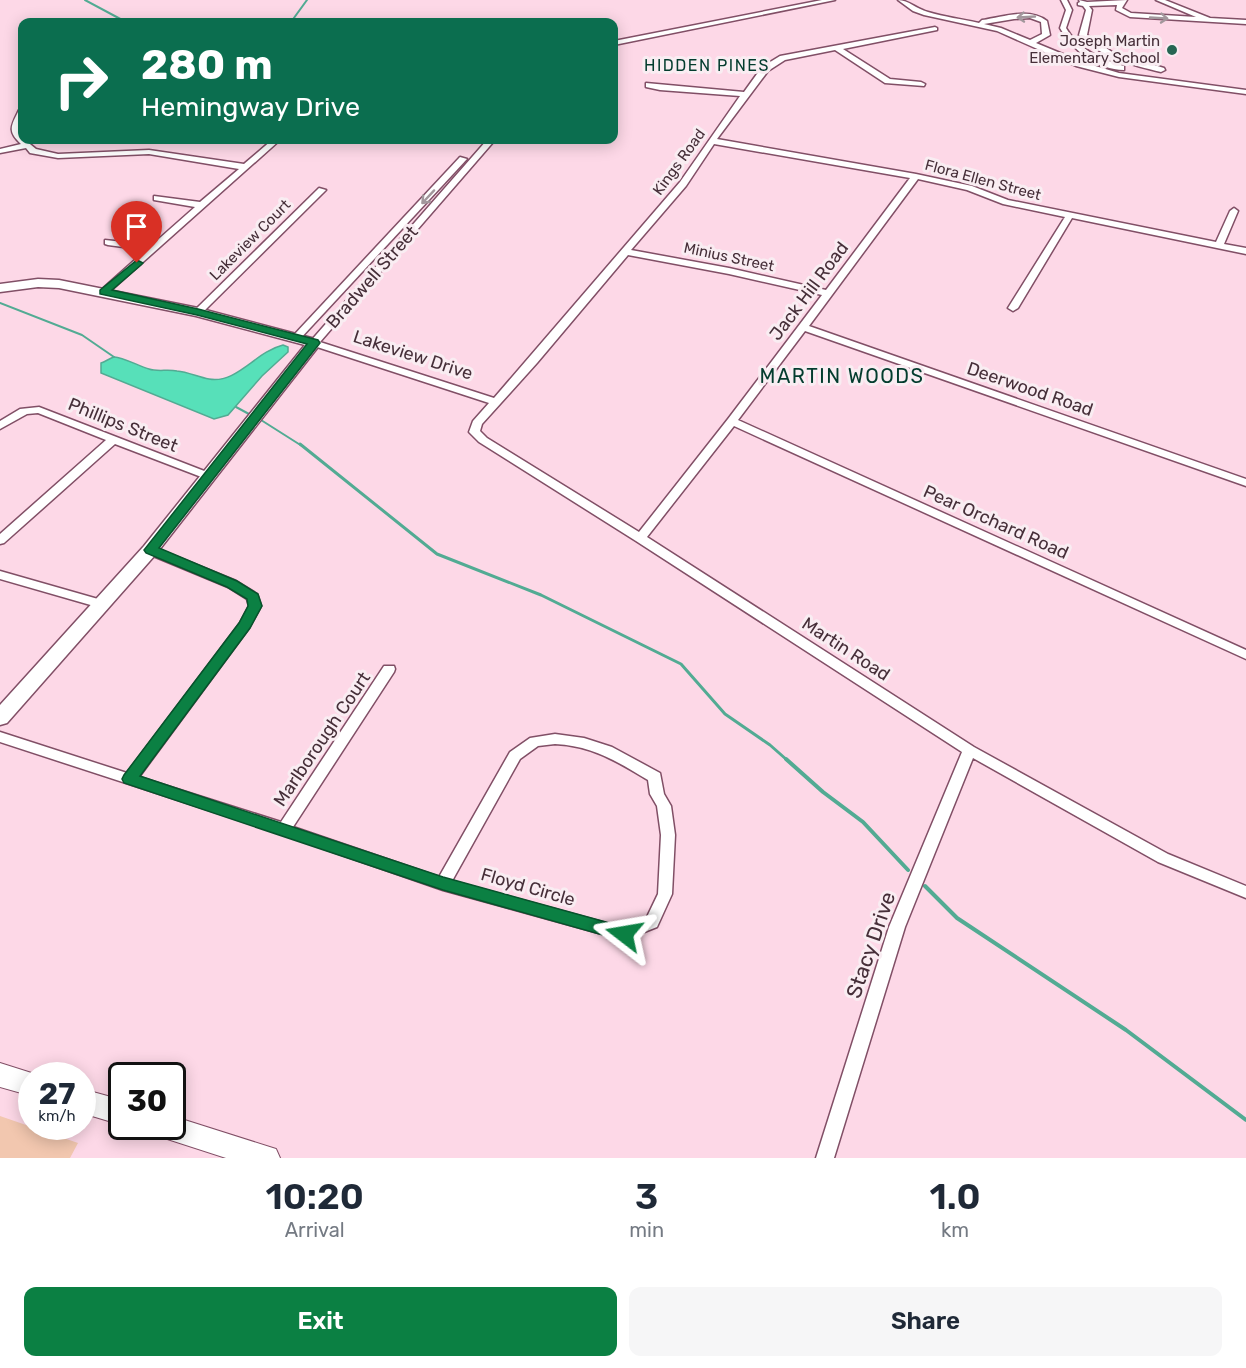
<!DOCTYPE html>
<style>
body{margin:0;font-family:Rubik,sans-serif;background:#f6f6f7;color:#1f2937;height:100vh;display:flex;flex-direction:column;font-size:22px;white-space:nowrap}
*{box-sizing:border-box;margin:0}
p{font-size:20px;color:#747a83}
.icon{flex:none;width:33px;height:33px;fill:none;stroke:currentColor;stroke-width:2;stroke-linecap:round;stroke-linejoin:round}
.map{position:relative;height:1158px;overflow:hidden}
.sheet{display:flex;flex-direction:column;background:#fff;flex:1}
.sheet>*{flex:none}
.guide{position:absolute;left:18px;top:18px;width:600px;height:126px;border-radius:12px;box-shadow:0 3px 15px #0003;background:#0b6e4f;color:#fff;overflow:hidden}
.speed{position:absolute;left:18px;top:1062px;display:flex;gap:12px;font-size:30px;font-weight:700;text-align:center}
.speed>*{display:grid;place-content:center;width:78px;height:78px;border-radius:50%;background:#fff;box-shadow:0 3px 15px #0003;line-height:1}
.speed small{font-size:15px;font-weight:400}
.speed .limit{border:3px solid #111;border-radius:9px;background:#fff;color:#111}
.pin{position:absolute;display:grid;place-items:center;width:51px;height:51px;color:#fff;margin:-62px -26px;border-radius:50% 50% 50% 0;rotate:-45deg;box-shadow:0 0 6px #0007}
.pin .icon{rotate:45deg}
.me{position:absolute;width:66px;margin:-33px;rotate:284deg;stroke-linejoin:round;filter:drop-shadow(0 0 4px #0008)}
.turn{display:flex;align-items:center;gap:21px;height:126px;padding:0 24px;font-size:27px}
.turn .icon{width:78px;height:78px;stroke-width:2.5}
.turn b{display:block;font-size:42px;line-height:51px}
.eta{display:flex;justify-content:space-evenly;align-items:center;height:102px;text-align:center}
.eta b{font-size:36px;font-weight:600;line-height:42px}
.primary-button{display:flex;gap:12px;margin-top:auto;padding:12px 24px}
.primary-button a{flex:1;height:69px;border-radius:12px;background:#0b8043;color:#fff;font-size:24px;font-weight:600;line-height:69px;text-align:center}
.primary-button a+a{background:#f6f6f7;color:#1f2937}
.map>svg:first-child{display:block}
</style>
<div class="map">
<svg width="1246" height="1158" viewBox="0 0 1246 1158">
<rect width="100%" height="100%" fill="#fdd8e7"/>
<polygon fill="#f2c7af" points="0,1116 78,1143 70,1158 0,1158"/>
<path fill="#57e0b9" stroke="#52ab93" stroke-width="1.5" d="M 283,345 L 288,347 L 288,352 L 262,376 L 228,415 L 214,419 L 101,373 L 101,363 C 105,362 110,358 114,357 C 120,356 141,367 149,369 C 157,372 168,369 177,371 C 188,372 198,377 209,379 C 237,384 255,352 283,345 Z"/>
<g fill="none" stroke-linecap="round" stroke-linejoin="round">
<g stroke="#52ab93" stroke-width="2">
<polyline points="85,0 126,22"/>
<polyline points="291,22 307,0"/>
<polyline points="0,303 82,335 114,357"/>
<polyline points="236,407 249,414"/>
<polyline points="261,420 302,446"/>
</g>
<polyline stroke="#52ab93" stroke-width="3" points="300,444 437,554 541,595 681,664 725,714 770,745 787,760"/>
<g stroke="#52ab93" stroke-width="4">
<polyline points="786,759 823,792 863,822 908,870"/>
<polyline points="925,886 957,918 1126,1030 1246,1120"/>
</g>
<defs>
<g id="street">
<polygon points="822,0 835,0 614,45 614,41"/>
<path d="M 898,0 C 909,0 916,9 928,12 C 944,17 962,19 979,23 L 982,20 C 1003,17 1029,7 1047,21 L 1050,35 L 1036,43 L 1082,62 L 1119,73 L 1246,90 L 1246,94 L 1119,77 L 1076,66 L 997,31 L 924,15 L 913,11 ZM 1030,18 L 1041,22 L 1042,34 L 1030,40 L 1001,28 L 984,24 L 1014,19 Z"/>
<path d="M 1061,0 L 1067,0 L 1072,10 L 1066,28 C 1079,50 1100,59 1124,66 L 1124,70 C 1098,70 1072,50 1060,28 L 1066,10 Z"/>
<path d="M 1079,0 L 1087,2 L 1127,0 L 1122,8 L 1131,13 L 1196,17 L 1156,0 L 1165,0 L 1210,18 L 1246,20 L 1246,24 L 1130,17 L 1116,10 L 1117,5 L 1089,6 L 1092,10 L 1087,35 L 1112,52 L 1164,68 L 1165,70 L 1161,72 C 1132,65 1101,58 1079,35 L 1086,10 L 1083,6 L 1078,5 L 1078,3 L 1080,2 Z"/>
<path d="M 935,27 L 937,28 L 937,30 L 843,49 L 890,79 L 921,82 L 925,84 L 924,86 L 885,83 L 835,50 L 785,60 L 768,71 L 717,139 L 916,174 L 972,186 L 1008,200 L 1216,242 L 1230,211 L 1234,208 L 1238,211 L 1224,244 L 1246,248 L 1246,254 L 1072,218 L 1018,308 L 1013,311 L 1008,308 L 1065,217 L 1003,204 L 967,190 L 918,179 L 809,326 L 1246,479 L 1246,486 L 805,331 L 738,420 L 1246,650 L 1246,659 L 734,426 L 647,537 L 974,747 L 1168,854 L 1246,886 L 1246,898 L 1158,862 L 973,758 L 905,927 L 834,1158 L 816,1158 L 889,927 L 962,752 L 636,541 L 479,442 L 469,432 L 473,421 L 489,403 L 311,345 L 309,343 L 487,140 L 495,140 L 320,342 L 494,398 L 680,182 L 740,96 L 660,90 L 646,87 L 646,83 L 744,92 L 762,67 L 780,56 ZM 714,144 L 910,178 L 826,290 L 729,268 L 631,250 L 686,186 ZM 628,255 L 729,274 L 822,295 L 728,419 L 639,532 L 487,438 L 480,431 L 482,424 L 537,363 Z"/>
<path d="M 19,110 L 22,110 L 22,120 L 19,129 L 22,140 L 25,140 L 36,149 L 58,154 L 149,150 L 244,164 L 272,140 L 280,140 L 107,294 L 101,294 L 101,290 L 146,250 L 108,245 L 105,244 L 105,240 L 152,245 L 195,207 L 154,200 L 154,196 L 200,202 L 239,169 L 149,154 L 58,158 L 30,153 L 26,148 L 0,153 L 0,149 L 21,144 C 7,131 11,126 19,110 Z"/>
<polygon points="460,157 467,159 299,340 293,340 293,336"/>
<polygon points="319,188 326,190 201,314 195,314 195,310"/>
<polygon points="39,407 212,474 214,476 208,479 204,478 115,444 4,543 0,544 0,534 106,440 38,413 27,414 0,429 0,421 20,409"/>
<path d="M 150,546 L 236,581 L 257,594 L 261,606 L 249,628 L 139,777 L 281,822 L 384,666 L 394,666 L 395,669 L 394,672 L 293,827 L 439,877 L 510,752 L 530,738 L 555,734 L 584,738 L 612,747 L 660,773 L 664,794 L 671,806 L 675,835 L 672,894 L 657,927 L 624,940 L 443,890 L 279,833 L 0,742 L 0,732 L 127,773 L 240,623 L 249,606 L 247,599 L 228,587 L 146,553 L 144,550 ZM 555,744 C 593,746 616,761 648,780 L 650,794 L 657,806 L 661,835 L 658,894 L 646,919 L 624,928 L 452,881 L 520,759 L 538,746 Z"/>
<polygon points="0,571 105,601 107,604 101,608 0,579"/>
</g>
<polygon id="secondary" points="38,279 59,280 198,308 319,340 321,343 156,554 7,723 0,725 0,705 144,546 305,345 196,316 59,288 38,287 0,292 0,284"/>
<g id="primary">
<polygon points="0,1063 41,1076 32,1076 32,1096 0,1087"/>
<polygon points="82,1089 122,1100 122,1125 82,1113"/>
<polygon points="172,1116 276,1149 280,1158 226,1158 155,1135 151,1126 172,1126"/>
</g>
</defs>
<use href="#street" stroke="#814f66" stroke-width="3"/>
<use href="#secondary" stroke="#814f66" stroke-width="3"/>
<use href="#primary" stroke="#814f66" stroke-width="2"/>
<use href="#street" fill="#fff" fill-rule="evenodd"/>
<use href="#secondary" fill="#fff" fill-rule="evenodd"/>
<use href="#primary" fill="#fff" fill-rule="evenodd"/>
</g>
<defs><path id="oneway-shaft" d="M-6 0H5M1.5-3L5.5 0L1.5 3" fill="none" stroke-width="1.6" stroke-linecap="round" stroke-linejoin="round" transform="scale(1.5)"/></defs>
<g stroke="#a2979c">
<use href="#oneway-shaft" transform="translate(1026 17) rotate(177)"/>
<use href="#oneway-shaft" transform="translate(1159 18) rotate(3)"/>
<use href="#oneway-shaft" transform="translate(428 197) rotate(133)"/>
</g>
<polygon fill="#0b8043" stroke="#07532c" stroke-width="1.5" points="137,260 143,263 141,265 112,290 198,309 318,340 320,343 159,548 237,581 258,594 262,606 250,628 140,776 443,877 624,927 630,929 632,934 630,939 624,941 443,890 124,783 122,779 124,775 239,623 248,606 247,599 227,587 146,553 144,550 307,344 197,315 100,294 100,290"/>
<circle fill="#266653" stroke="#f9edf2" stroke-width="2" cx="1172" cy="50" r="6"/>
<g text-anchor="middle" stroke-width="6" stroke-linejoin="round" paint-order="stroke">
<g font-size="15" fill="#462f39" stroke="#f9edf2" text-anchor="end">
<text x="1160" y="46">Joseph Martin<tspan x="1160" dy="17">Elementary School</tspan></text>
</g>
<g font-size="15" fill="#462f39" stroke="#f9edf2">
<text transform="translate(679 162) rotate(-54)" y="5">Kings Road</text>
<text transform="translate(983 180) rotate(15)" y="5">Flora Ellen Street</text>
<text transform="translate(250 240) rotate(-45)" y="5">Lakeview Court</text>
<text transform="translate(729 257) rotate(12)" y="5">Minius Street</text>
</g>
<g font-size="16" letter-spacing="1.5" fill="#033c2e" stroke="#f9edf2">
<text x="707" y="71">HIDDEN PINES</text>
</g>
<g font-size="18" fill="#462f39" stroke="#f9edf2">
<text transform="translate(372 277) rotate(-49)" y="6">Bradwell Street</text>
<text transform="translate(809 291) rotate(-53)" y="6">Jack Hill Road</text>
<text transform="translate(413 355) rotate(18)" y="6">Lakeview Drive</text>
<text transform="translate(1030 389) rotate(19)" y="6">Deerwood Road</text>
<text transform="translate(123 425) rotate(22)" y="6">Phillips Street</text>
<text transform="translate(996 522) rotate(24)" y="6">Pear Orchard Road</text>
<text transform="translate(846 649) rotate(33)" y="6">Martin Road</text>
<text transform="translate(322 739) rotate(-56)" y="6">Marlborough Court</text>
<text transform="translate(528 887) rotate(16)" y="6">Floyd Circle</text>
</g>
<g font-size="20" letter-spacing="1.5" fill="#033c2e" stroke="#f9edf2">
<text x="842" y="383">MARTIN WOODS</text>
</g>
<g font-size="21" fill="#462f39" stroke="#f9edf2">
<text transform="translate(871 945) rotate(-71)" y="7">Stacy Drive</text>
</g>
</g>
</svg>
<div class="speed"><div>27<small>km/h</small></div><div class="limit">30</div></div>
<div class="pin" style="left:137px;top:263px;background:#d93025"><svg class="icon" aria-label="arrive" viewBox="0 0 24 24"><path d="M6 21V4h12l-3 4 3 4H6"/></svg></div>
<svg class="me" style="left:624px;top:934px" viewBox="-20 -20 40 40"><path d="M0-17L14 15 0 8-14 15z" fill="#0b8043" stroke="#fff" stroke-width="4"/></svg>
<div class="guide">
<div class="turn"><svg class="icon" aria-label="right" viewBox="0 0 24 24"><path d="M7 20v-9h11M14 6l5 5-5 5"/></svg><div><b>280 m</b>Hemingway Drive</div></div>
</div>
</div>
<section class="sheet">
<div class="eta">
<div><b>10:20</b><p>Arrival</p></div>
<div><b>3</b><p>min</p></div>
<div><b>1.0</b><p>km</p></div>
</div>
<div class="primary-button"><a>Exit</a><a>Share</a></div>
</section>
